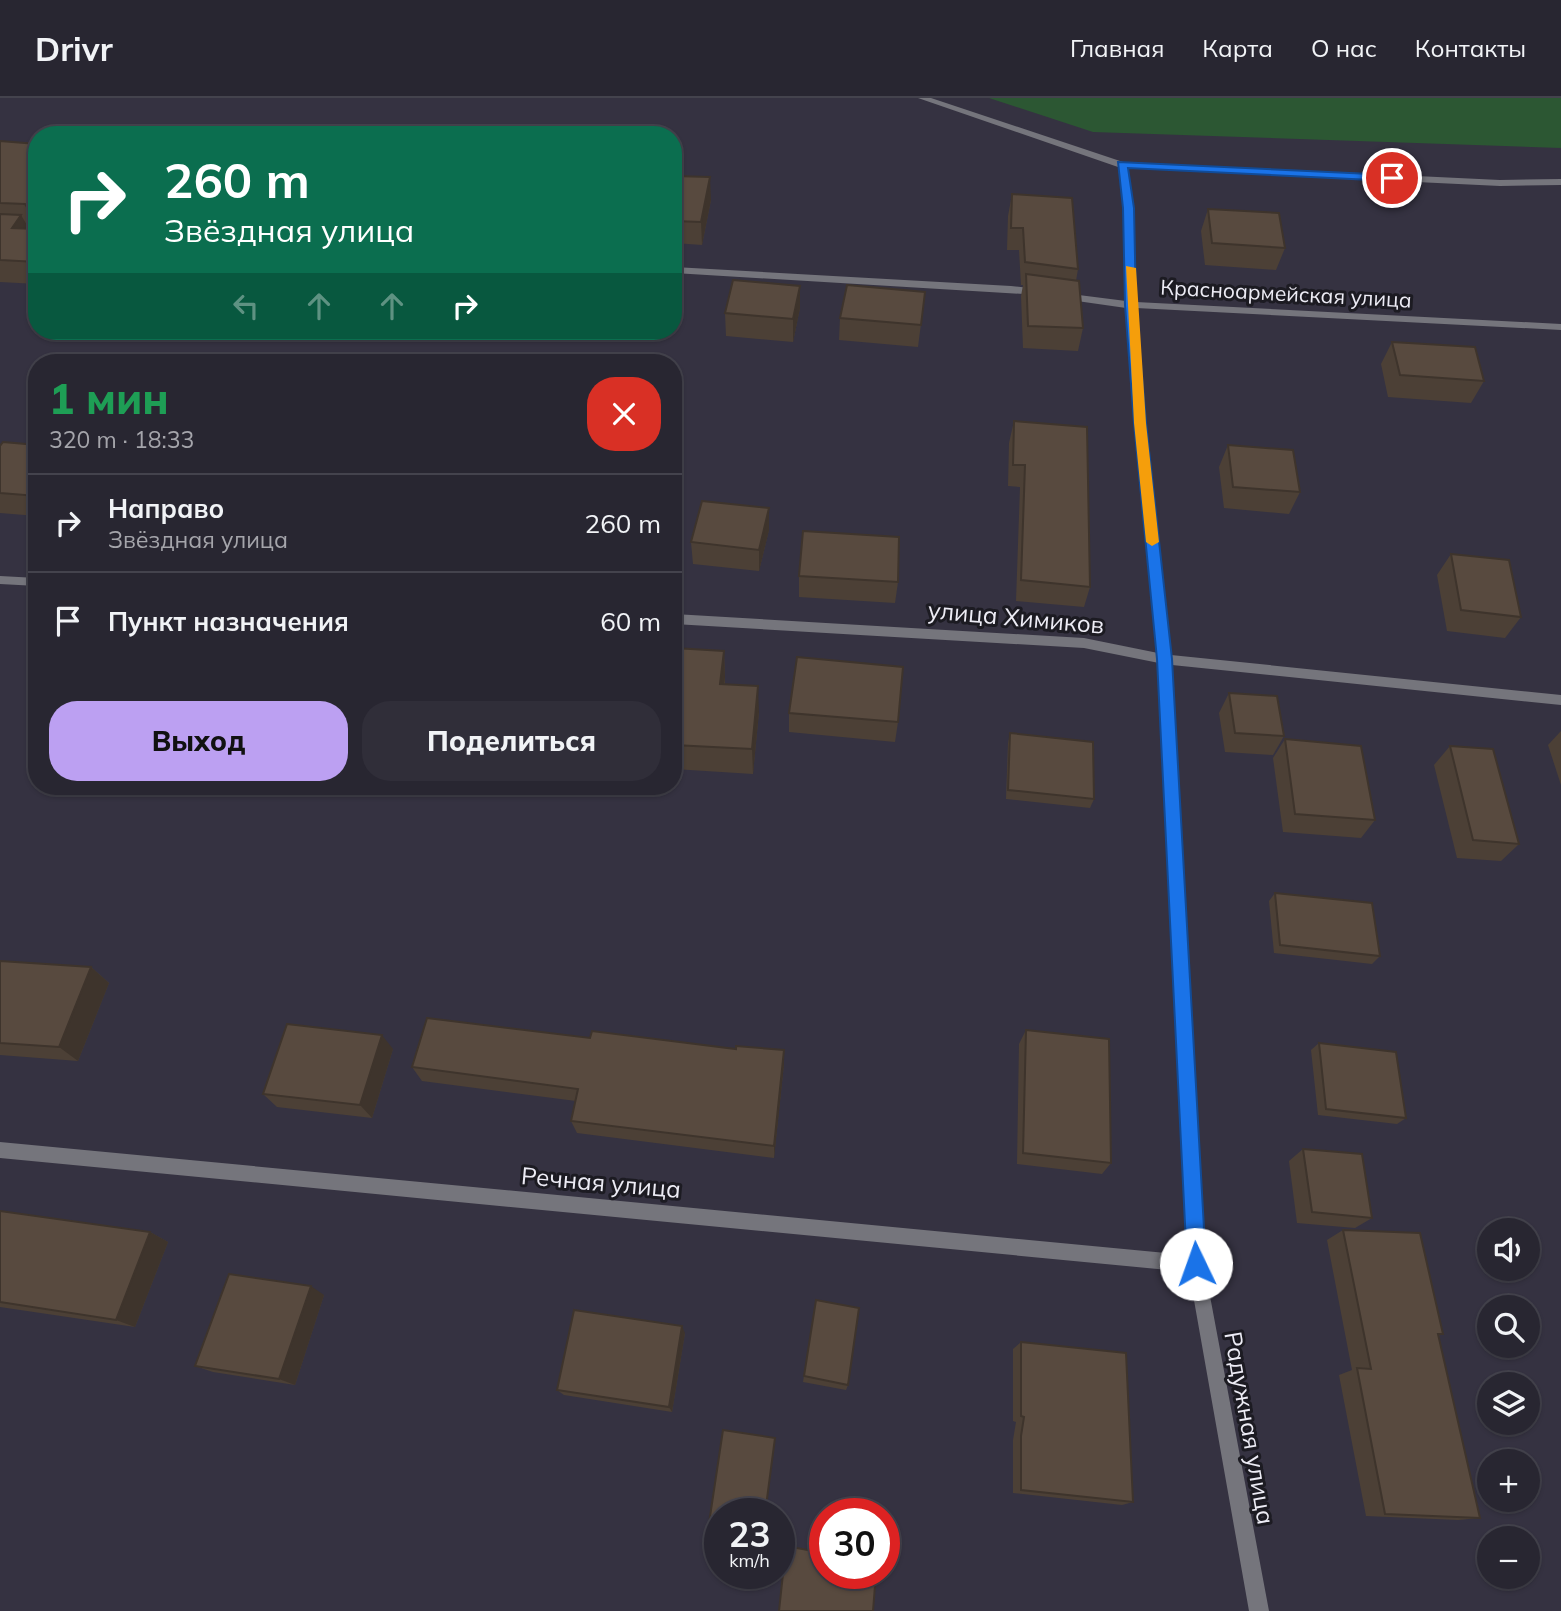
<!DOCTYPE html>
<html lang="ru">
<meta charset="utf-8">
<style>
body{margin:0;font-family:Mulish,sans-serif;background:#302e39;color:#f1f3f6;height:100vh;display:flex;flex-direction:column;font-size:26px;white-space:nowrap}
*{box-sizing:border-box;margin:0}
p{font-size:23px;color:#a5a5ab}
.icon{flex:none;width:38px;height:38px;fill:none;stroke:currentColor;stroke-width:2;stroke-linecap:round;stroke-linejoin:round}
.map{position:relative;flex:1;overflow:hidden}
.details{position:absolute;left:28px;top:256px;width:654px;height:441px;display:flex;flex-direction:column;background:#282631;border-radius:28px;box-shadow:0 2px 5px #0004,0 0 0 2px #44434d}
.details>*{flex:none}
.banner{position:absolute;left:28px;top:28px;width:654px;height:214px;border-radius:28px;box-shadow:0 2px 5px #0004,0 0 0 2px #44434d;background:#0b6e4f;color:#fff;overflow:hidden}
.fabs{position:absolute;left:1477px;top:1120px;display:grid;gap:14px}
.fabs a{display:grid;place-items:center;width:63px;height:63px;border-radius:50%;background:#282631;box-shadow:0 2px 5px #0004,0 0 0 2px #44434d;font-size:35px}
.speed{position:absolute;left:704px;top:1400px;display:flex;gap:14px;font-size:35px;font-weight:700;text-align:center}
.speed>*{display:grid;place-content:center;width:91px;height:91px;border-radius:50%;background:#282631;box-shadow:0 2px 5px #0004,0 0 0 2px #44434d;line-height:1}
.speed small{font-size:18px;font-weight:400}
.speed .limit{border:10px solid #d22;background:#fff;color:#111}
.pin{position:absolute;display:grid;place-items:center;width:60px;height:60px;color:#fff;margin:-30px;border:4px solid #fff;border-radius:50%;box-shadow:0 2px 7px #0007}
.me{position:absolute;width:77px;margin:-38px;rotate:357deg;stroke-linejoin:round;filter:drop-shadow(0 0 5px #0008)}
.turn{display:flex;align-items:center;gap:24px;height:147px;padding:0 21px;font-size:32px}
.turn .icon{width:91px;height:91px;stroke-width:2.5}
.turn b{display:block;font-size:49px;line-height:60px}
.lanes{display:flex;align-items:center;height:66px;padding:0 21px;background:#0003;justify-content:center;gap:35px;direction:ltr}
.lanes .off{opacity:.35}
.round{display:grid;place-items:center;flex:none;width:74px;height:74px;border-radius:28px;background:#302e39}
.headline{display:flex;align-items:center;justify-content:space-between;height:119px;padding:0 21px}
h1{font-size:42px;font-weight:800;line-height:52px;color:#1e9e55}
.button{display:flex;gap:14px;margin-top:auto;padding:14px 21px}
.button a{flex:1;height:80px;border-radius:28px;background:#bca0f2;color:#111;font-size:28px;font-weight:800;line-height:80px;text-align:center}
.button a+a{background:#302e39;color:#f1f3f6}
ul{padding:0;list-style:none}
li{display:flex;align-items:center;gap:21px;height:98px;padding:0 21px;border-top:2px solid #44434d}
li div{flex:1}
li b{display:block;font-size:26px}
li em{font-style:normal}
header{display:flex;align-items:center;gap:42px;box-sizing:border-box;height:98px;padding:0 35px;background:#282631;border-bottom:2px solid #44434d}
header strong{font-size:33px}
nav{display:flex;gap:38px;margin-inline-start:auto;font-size:24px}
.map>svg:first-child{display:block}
</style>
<header>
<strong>Drivr</strong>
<nav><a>Главная</a><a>Карта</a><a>О нас</a><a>Контакты</a></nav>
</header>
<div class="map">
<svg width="1561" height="1513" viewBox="0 0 1561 1513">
<rect width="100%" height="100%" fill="#353241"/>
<polygon fill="#2c5733" points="989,0 1561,0 1561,50 1093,34"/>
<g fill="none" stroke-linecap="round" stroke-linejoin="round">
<g fill="#75757c" fill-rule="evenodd">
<polygon points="918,0 931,0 1123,64 1500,82 1561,81 1561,87 1500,88 1127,70 1134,110 1136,204 1561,226 1561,232 1136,210 1145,325 1171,557 1561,597 1561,607 1172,567 1204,1166 1269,1513 1249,1513 1189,1174 0,1060 0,1044 1187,1157 1159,565 1084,550 674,526 674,516 1084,540 1158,555 1135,325 1126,210 1063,201 1058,198 1063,195 1126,203 1124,110 1118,69"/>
<polygon points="674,169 1011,188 1040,191 1045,194 1040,197 674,175"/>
<polygon points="0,478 37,480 37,488 0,486"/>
</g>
</g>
<g fill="#4c4036">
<polygon points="0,43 37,46 37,128 27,128 29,130 37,131 37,186 0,184"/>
<polygon points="674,78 711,102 702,147 674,145"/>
<polygon points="1012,96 1078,171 1076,183 1083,230 1078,253 1023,250 1021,198 1023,187 1021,187 1019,152 1007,152 1008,118"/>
<polygon points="1208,111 1285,150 1276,172 1205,167 1201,133"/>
<polygon points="925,194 918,249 839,242 840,220"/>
<polygon points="800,210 793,244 726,238 725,215"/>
<polygon points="1392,244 1484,283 1471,305 1388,299 1381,266"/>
<polygon points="1014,323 1090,489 1084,509 1016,503 1020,389 1008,388 1009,345"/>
<polygon points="37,347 37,418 0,415 0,348"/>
<polygon points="1228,347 1300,394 1289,416 1224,410 1219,369"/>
<polygon points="769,432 759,473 693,466 691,444"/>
<polygon points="1451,456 1521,519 1505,540 1447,533 1437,477"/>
<polygon points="799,478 898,484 895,505 799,499"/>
<polygon points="674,550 724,553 725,579 725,586 759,614 753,676 674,671"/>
<polygon points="1229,595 1284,638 1273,657 1225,654 1219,615"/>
<polygon points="789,615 898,624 895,644 789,634"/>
<polygon points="1561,633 1561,687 1548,647"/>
<polygon points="1010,635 1094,701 1090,710 1006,701 1008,645"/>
<polygon points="1285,641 1375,722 1361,740 1283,734 1273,660"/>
<polygon points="1450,648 1519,746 1501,763 1457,760 1434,667"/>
<polygon points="1275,795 1380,858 1372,866 1274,855 1269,803"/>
<polygon points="0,863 91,869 109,885 78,963 0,957"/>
<polygon points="1026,932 1111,1065 1102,1076 1017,1066 1019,946"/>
<polygon points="1319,945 1406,1020 1397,1026 1318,1017 1311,952"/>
<polygon points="393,951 372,1020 277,1009 263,996"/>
<polygon points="784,966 774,1060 577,1035 571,1023 576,1003 422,983 412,969"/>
<polygon points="1303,1051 1372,1120 1355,1130 1297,1125 1289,1063"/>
<polygon points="0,1113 150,1134 168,1144 135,1229 0,1209"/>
<polygon points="1343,1132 1443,1236 1438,1238 1480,1420 1458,1422 1366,1418 1339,1277 1352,1272 1327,1142"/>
<polygon points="324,1197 295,1287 213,1274 195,1268"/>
<polygon points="816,1202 848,1287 846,1292 803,1284"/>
<polygon points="685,1235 672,1314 564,1297 557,1292"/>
<polygon points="1021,1244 1133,1404 1122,1407 1013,1395 1013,1342 1016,1324 1013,1323 1013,1251"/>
</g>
<g fill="#3e342c">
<polygon points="710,79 711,102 702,147 701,124"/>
<polygon points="37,96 37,126 27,109"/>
<polygon points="21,117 34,139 12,130"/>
<polygon points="800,188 800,210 793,244 793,221"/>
<polygon points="769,410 769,432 759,473 759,452"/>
<polygon points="724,553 725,579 722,612 720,586"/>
<polygon points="758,588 759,614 753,676 752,651"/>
<polygon points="91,869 109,885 78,963 59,949"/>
<polygon points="382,937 393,951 372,1020 360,1007"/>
<polygon points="784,952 784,966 774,1060 774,1048"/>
<polygon points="150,1134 168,1144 135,1229 116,1222"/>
<polygon points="311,1188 324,1197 295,1287 279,1281"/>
<polygon points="682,1228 685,1235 672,1314 669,1309"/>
</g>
<g fill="#584a3f" stroke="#3e342c" stroke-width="2">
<polygon points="0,43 37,46 37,96 27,109 25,106 0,105"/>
<polygon points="674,78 710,79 701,124 674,123"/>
<polygon points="1012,96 1072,100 1078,171 1025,164 1023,130 1011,130"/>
<polygon points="1208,111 1279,115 1285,150 1212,145"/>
<polygon points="0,116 21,117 12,130 37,131 37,164 0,162"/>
<polygon points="1026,176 1079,183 1083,230 1028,228"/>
<polygon points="733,182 800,188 793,221 725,215"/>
<polygon points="847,187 925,194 921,227 840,220"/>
<polygon points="1392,244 1475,249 1484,283 1400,277"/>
<polygon points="1014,323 1087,329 1090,489 1021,482 1025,367 1013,367"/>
<polygon points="3,344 37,347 37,398 0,395 0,348"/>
<polygon points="1228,347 1293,352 1300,394 1233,389"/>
<polygon points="702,403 769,410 759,452 691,444"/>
<polygon points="803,433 899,439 898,484 799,478"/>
<polygon points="1451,456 1509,462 1521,519 1461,512"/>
<polygon points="674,550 724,553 720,586 758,588 752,651 674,647"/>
<polygon points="797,559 903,569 898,624 789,615"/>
<polygon points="1229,595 1277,598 1284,638 1235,635"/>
<polygon points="1010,635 1093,644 1094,701 1008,692"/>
<polygon points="1285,641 1361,648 1375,722 1295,716"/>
<polygon points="1450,648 1493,651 1519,746 1473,742"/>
<polygon points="1275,795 1372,805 1380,858 1280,847"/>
<polygon points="0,863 91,869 59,949 0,945"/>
<polygon points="427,920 590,940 592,933 736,951 736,948 784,952 774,1048 571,1023 578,991 412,969"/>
<polygon points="287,926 382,937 360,1007 263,996"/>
<polygon points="1026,932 1109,941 1111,1065 1023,1055"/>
<polygon points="1319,945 1396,954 1406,1020 1326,1011"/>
<polygon points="1303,1051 1362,1056 1372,1120 1312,1114"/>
<polygon points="0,1113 150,1134 116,1222 0,1204"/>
<polygon points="1343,1132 1420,1135 1443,1236 1438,1236 1480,1420 1385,1416 1357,1270 1371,1271"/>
<polygon points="229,1176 311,1188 279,1281 195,1268"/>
<polygon points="816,1202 859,1210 848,1287 804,1278"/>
<polygon points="574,1212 682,1228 669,1309 557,1292"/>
<polygon points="1021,1244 1126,1255 1133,1404 1021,1392 1021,1338 1024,1319 1021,1318"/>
<polygon points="723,1332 775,1340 765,1416 719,1416 719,1434 708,1432"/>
<polygon points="786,1448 824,1455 824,1475 876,1475 873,1513 779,1513"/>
</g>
<polygon fill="#1a73e8" stroke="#114b97" stroke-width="2" points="1118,64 1392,77 1397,80 1392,83 1128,70 1134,110 1136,207 1146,325 1172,561 1206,1166 1203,1173 1196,1176 1190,1173 1187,1166 1157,561 1134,325 1125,207 1123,110"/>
<polygon fill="#f59e0b" points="1126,168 1136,170 1146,325 1159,444 1152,448 1146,444 1134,325"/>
<g text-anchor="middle" stroke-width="6" stroke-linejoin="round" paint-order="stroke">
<g font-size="21" fill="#edecf5" stroke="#1c1b22">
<text transform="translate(1286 196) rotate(3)" y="7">Красноармейская улица</text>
</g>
<g font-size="24" fill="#edecf5" stroke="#1c1b22">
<text transform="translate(1016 520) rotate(5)" y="8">улица Химиков</text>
<text transform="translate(601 1085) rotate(5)" y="8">Речная улица</text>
<text transform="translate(1249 1330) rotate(80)" y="8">Радужная улица</text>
</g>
</g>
</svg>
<div class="fabs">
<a><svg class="icon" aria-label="sound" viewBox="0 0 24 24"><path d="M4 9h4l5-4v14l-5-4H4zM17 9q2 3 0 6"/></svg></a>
<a><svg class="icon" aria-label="search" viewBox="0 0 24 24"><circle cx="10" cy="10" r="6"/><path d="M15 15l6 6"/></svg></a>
<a><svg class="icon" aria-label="layers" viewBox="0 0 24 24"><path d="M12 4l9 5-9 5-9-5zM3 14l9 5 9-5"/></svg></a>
<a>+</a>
<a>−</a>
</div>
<div class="speed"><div>23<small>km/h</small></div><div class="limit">30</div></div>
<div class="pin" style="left:1392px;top:80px;background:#d93025"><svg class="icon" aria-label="arrive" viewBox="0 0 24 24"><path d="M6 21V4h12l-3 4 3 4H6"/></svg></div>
<svg class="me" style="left:1196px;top:1166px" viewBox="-20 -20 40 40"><circle r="19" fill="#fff"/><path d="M0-13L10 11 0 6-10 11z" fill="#1a73e8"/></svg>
<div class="banner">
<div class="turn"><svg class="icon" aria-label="right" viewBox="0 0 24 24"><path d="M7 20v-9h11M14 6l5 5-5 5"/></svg><div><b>260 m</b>Звёздная улица</div></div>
<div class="lanes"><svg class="icon off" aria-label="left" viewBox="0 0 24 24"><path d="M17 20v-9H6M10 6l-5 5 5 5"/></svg><svg class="icon off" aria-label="ahead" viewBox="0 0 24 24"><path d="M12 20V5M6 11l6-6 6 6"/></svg><svg class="icon off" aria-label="ahead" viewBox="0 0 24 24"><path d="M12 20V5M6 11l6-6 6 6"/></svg><svg class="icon" aria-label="right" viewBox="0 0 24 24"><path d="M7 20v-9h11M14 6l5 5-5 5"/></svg></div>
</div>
<section class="details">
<div class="headline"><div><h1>1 мин</h1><p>320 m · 18:33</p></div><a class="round" style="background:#d93025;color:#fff"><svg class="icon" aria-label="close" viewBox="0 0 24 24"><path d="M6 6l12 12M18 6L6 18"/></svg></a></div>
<ul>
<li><svg class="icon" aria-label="right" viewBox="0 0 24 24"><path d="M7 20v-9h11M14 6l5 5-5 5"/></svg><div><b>Направо</b><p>Звёздная улица</p></div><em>260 m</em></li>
<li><svg class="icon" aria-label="arrive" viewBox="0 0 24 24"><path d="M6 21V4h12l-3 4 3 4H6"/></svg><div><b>Пункт назначения</b></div><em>60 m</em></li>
</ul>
<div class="button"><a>Выход</a><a>Поделиться</a></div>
</section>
</div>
